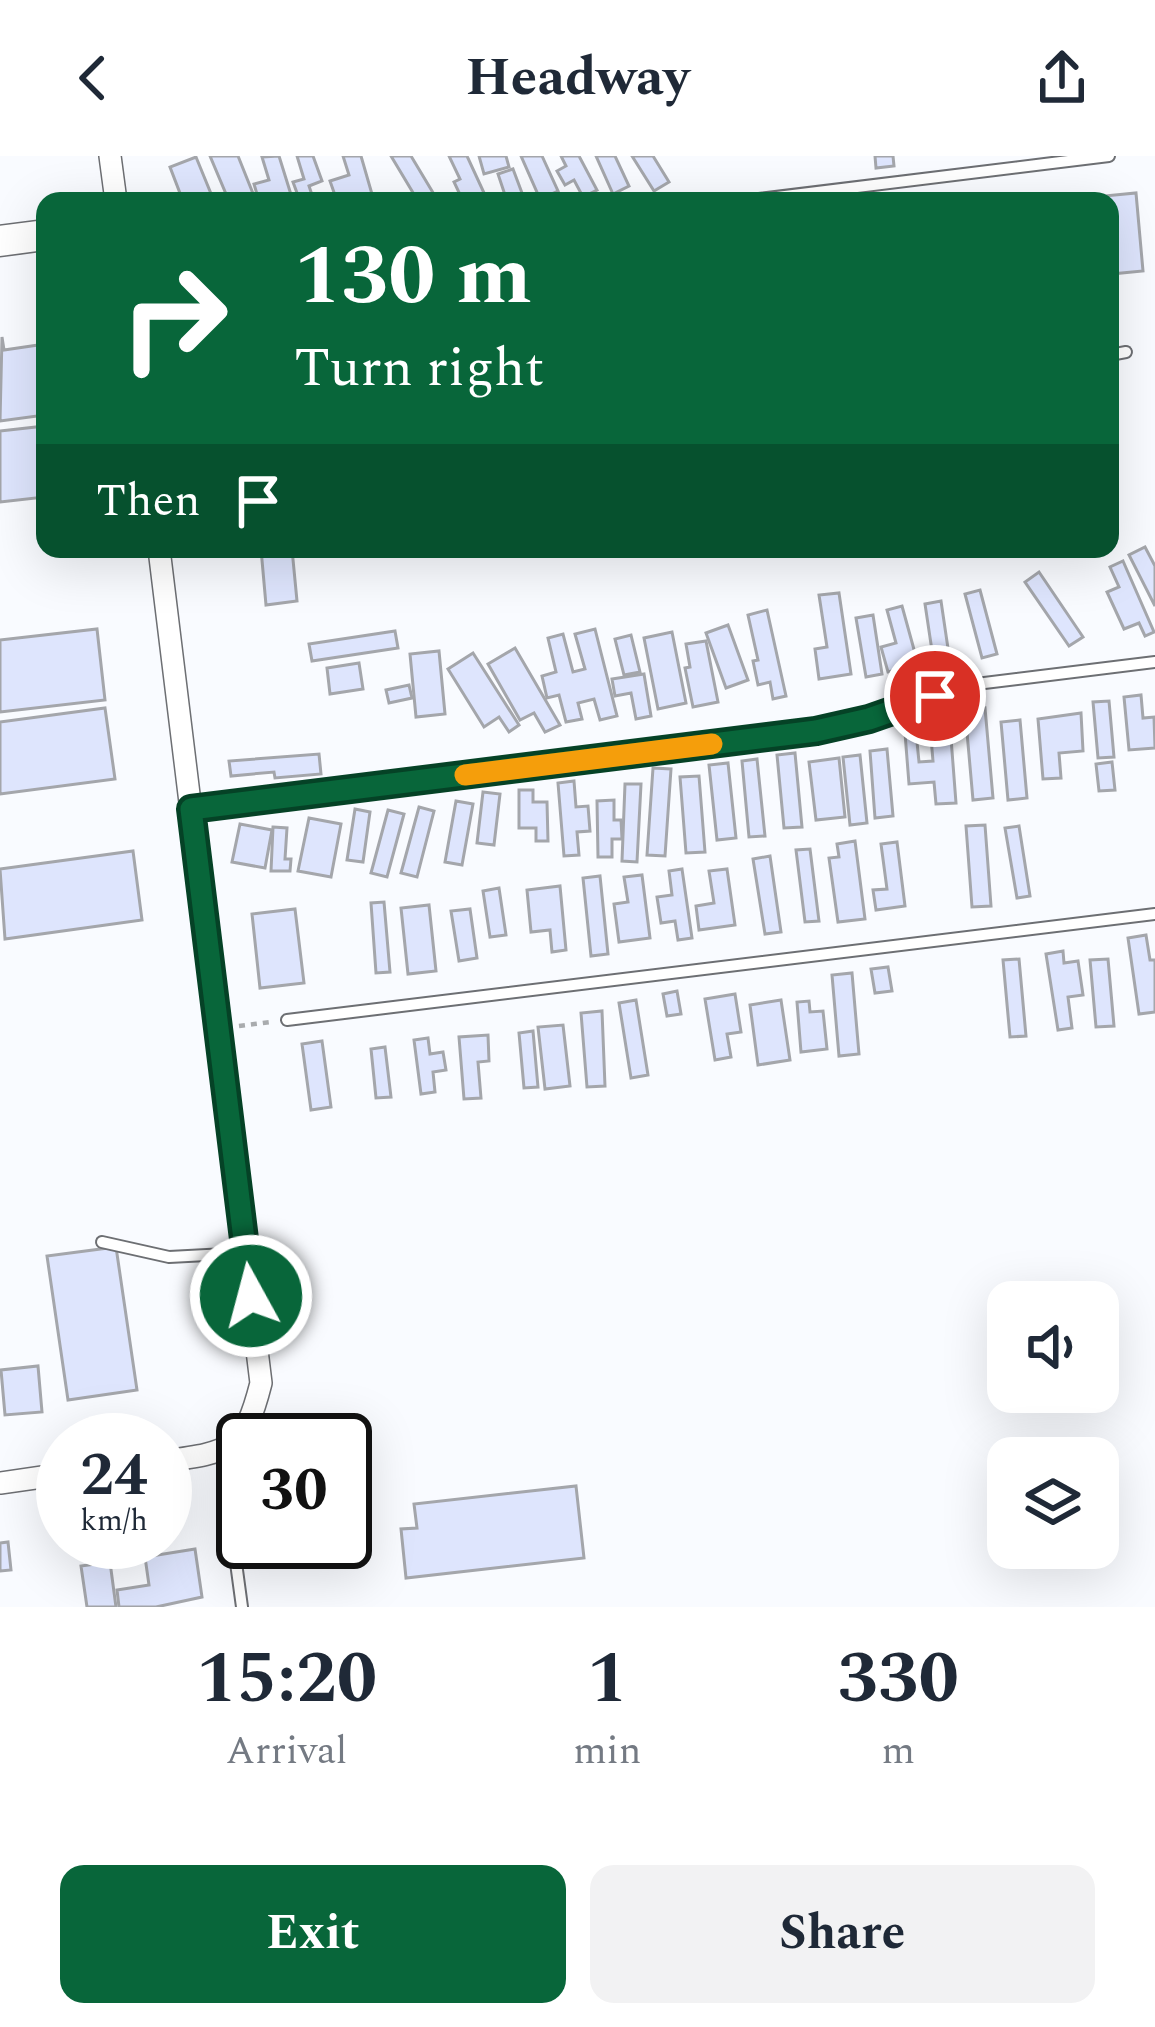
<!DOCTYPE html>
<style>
body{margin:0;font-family:Spectral,serif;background:#f2f2f3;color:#1f2937;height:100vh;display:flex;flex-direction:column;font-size:45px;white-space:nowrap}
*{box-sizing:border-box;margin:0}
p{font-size:39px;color:#747a83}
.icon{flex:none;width:66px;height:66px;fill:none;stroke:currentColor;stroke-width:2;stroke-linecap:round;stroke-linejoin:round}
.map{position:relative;height:1451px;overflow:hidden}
.details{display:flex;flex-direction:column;background:#fff;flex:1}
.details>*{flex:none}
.banner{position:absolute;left:36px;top:36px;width:1083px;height:366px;border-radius:24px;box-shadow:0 12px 48px #0002;background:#08663a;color:#fff;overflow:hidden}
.tools{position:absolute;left:987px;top:1125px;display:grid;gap:24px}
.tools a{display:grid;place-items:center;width:132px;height:132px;border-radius:24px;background:#fff;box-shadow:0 12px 48px #0002;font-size:60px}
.speed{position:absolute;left:36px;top:1257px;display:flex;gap:24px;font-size:60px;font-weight:700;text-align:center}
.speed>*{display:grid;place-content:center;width:156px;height:156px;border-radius:50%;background:#fff;box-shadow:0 12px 48px #0002;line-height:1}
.speed small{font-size:30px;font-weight:400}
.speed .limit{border:6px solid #111;border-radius:18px;background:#fff;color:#111}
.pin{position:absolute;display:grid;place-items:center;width:102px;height:102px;color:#fff;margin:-51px;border:6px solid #fff;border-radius:50%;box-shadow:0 3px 12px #0007}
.me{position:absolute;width:132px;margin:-66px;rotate:353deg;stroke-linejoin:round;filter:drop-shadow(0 0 9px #0008)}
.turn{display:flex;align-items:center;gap:42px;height:252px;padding:0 60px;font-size:54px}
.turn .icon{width:156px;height:156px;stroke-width:2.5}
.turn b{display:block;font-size:84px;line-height:102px}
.then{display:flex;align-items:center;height:114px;padding:0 60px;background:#0003;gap:24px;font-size:45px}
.eta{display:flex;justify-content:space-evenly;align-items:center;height:204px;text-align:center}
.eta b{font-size:72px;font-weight:700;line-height:84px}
.primary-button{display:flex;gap:24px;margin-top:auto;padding:24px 60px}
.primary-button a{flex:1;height:138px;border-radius:24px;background:#08663a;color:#fff;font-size:48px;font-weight:700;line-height:138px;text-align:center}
.primary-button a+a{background:#f2f2f3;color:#1f2937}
header{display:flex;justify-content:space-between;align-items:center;height:156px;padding:0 60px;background:#fff;font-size:54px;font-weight:700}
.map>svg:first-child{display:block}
</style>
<header><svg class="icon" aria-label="back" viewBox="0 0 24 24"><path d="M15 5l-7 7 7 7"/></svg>Headway<svg class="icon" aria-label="share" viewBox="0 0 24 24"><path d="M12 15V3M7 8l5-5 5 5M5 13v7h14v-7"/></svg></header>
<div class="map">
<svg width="1155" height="1451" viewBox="0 0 1155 1451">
<rect width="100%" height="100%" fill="#f9fbff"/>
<g fill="#dee5fd" stroke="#a4a6ab" stroke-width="3">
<polygon points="210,0 238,0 256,45 229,45"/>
<polygon points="279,0 293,45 259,45 254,28 269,24 262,1"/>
<polygon points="297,0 313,0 322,25 309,30 314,45 300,45 293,26 304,23"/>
<polygon points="343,0 361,0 374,45 337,45 330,25 349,19"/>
<polygon points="391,0 411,0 438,45 418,45"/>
<polygon points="449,0 467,0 485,39 463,45 454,26 460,23"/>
<polygon points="479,0 506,0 509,11 484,18"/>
<polygon points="521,0 542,0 558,35 540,43"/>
<polygon points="561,0 579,0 597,34 583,41 574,24 565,29 557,15 566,10"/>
<polygon points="596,0 615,0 629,30 613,38"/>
<polygon points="632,0 653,0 669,26 654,35"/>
<polygon points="875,0 893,0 894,10 876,12"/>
<polygon points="196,1 214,45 183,45 170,11"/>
<polygon points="513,13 525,45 507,45 498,18"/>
<polygon points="1136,37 1143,115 1111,118 1110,45 1104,45 1104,40"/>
<polygon points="2,181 4,194 45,188 45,259 0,265"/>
<polygon points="45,270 45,341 0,346 0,275"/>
<polygon points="1145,391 1155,410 1155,450 1129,399"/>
<polygon points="261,393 292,393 297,445 266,449"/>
<polygon points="1123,405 1154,476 1145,480 1139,467 1124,473 1107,436 1119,431 1110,411"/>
<polygon points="1039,416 1083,481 1069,490 1025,426"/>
<polygon points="980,434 997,498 982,502 965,438"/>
<polygon points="839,437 851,518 819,523 815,493 827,491 819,439"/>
<polygon points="941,445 950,506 934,508 925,448"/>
<polygon points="902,450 918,508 888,516 881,491 896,487 887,454"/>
<polygon points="767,454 786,540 773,543 770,526 758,529 753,505 758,504 748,459"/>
<polygon points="873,459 882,518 866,521 856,462"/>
<polygon points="728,469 748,524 726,532 706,477"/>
<polygon points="97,473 105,544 0,556 0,484"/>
<polygon points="595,473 617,560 600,564 594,543 578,547 582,563 566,566 559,539 547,542 542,520 556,516 548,482 563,478 573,516 585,513 575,478"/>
<polygon points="395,475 398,492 312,505 309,488"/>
<polygon points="672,476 686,547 658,553 644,482"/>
<polygon points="631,479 640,516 624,519 615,483"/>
<polygon points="706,485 718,546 693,551 685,512 690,511 686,488"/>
<polygon points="515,492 560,569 545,576 534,557 520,564 488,508"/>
<polygon points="439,495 445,558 416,561 410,498"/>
<polygon points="473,497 519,569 509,576 499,561 484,571 448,513"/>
<polygon points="359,507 363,533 330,538 327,512"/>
<polygon points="644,518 651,560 636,563 631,537 615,540 612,523"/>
<polygon points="409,529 412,542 389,547 386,534"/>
<polygon points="1141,539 1143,562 1154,561 1155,592 1129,594 1124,541"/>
<polygon points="1109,545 1114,601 1098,602 1093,546"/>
<polygon points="105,552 115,623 0,638 0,566"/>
<polygon points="985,552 993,642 973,644 965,554"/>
<polygon points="1081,557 1083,595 1059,597 1061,622 1043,623 1038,563"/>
<polygon points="1020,564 1027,642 1008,644 1001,566"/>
<polygon points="950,569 956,647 936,648 934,626 909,628 905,577 916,576 919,606 933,605 930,570"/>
<polygon points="887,593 893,660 875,662 870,595"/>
<polygon points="795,597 802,671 784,672 777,599"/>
<polygon points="319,598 321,618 275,622 274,616 231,620 229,605"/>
<polygon points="860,599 867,667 850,669 843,601"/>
<polygon points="839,602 845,661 816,664 809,606"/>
<polygon points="757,603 765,680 749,681 742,605"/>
<polygon points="1112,606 1115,634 1099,635 1096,608"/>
<polygon points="728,607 736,682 717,684 709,609"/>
<polygon points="653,612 671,613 665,700 647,699"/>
<polygon points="699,620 705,696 686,697 680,621"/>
<polygon points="574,625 576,651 588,650 590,675 577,676 579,699 564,700 558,627"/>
<polygon points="625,628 641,628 637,706 622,705"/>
<polygon points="519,634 533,634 533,646 547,646 548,685 536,685 536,672 519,672"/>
<polygon points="483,636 500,638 494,689 477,687"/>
<polygon points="614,644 614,664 621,664 622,683 612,683 612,701 598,701 597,645"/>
<polygon points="456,645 473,648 462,709 445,706"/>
<polygon points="419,651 434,655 417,721 401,717"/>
<polygon points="355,653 370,656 363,706 347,704"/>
<polygon points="388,654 404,658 387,721 371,717"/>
<polygon points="309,662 341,668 331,721 298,715"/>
<polygon points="240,668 272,674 265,712 232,706"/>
<polygon points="985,669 991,750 972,751 966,670"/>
<polygon points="1019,670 1030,740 1017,742 1005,672"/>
<polygon points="273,671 287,672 285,703 291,703 290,715 271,715"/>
<polygon points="855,685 865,763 838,766 829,702 839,701 837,688"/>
<polygon points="897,686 905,750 876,754 873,734 887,733 881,688"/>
<polygon points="810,693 819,765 805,766 796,694"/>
<polygon points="133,695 142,764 5,783 0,713"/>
<polygon points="770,700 781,776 765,778 753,703"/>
<polygon points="682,713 692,782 678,784 675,765 661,767 657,741 672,739 669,715"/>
<polygon points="727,713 735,769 699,774 696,750 714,747 709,715"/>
<polygon points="642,719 650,782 619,786 614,748 628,746 624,721"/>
<polygon points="600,720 608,798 591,800 583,722"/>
<polygon points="560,730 566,794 552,796 550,774 531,776 527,734"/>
<polygon points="499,732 506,779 490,781 483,735"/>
<polygon points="384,746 390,816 376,817 371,747"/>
<polygon points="429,749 436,815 408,818 401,752"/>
<polygon points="295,753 304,827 260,832 252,758"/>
<polygon points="470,753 477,802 459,805 451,755"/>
<polygon points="1146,779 1150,804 1155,804 1155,856 1139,858 1128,782"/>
<polygon points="1063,795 1064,807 1078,805 1083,839 1068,841 1072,872 1058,874 1046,798"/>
<polygon points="1019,803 1026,880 1010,881 1003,804"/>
<polygon points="1108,803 1114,870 1096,871 1090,804"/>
<polygon points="888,811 892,835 875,837 871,813"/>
<polygon points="852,817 859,898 839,900 832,819"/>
<polygon points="677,835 681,858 667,860 663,838"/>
<polygon points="735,838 741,876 727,878 731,901 715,904 705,843"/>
<polygon points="636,844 648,919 631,922 619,847"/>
<polygon points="781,844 790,904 758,909 750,849"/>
<polygon points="809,845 810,856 823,855 827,893 801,896 797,846"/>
<polygon points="602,855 605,930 587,931 581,857"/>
<polygon points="563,869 570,930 545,933 538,871"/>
<polygon points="533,875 538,931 524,932 519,877"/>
<polygon points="488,879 489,905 478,906 481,942 464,943 459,881"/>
<polygon points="428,882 430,898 443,896 446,914 433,916 435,936 421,938 414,884"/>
<polygon points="322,885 331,951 311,954 302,888"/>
<polygon points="385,891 391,941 376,942 371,893"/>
<polygon points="116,1091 137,1234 68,1244 47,1100"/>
<polygon points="38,1210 42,1256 5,1259 1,1214"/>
<polygon points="576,1330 584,1402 406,1422 401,1373 417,1372 414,1348"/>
<polygon points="8,1386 11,1414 0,1415 0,1387"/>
<polygon points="195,1393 202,1441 156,1451 119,1451 117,1434 149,1429 145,1401"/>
<polygon points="110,1406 116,1451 87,1451 81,1410"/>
</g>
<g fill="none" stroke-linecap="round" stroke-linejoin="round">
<defs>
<g id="lane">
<polyline points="743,45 1109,0"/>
<polyline points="1110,199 1126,196"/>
<polyline points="191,653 816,575 869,563 968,529 1155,506"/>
<polyline points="287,864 1155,758"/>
<polyline points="102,1086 169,1101 245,1097"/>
<polyline points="242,1451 234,1392 243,1325"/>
</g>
<g id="street">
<polyline points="110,0 116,45"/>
<path d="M 159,393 L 261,1227 C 244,1294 231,1296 165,1305"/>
<polyline points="0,1327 63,1318"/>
</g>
<polyline id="secondary" points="0,85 45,79"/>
</defs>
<use href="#lane" stroke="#6d6f73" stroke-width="14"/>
<use href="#street" stroke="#6d6f73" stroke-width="24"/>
<use href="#secondary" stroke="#6d6f73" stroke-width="33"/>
<polyline stroke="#a9abae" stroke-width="4.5" stroke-dasharray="6 6" stroke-linecap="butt" points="239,870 270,866"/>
<use href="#lane" stroke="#fff" stroke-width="10"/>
<use href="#street" stroke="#fff" stroke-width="21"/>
<use href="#secondary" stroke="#fff" stroke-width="30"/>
</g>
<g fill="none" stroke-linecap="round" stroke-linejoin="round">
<defs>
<polyline id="route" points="251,1140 191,653 816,575 869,563 935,540"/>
</defs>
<use href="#route" stroke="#054226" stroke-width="30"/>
<use href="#route" stroke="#08663a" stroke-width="21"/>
<polyline stroke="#f59e0b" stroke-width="21" points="465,619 712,588"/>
</g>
</svg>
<div class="tools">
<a><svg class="icon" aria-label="sound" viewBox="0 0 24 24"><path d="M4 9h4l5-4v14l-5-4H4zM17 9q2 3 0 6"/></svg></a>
<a><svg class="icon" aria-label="layers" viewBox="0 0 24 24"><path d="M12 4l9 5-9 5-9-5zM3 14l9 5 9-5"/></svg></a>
</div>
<div class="speed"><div>24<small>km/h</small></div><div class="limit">30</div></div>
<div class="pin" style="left:935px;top:540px;background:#d93025"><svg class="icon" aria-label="arrive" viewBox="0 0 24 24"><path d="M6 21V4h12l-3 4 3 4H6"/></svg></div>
<svg class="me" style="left:251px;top:1140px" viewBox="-20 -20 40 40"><circle r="17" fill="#08663a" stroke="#fff" stroke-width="3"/><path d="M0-11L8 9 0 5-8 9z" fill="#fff"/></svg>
<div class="banner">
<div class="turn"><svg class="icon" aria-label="right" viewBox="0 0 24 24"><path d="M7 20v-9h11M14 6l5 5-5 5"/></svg><div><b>130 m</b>Turn right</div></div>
<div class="then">Then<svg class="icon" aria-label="arrive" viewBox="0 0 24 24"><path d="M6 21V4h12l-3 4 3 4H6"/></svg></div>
</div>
</div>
<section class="details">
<div class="eta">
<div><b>15:20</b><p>Arrival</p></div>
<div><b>1</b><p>min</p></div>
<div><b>330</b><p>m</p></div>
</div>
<div class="primary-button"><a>Exit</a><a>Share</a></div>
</section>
